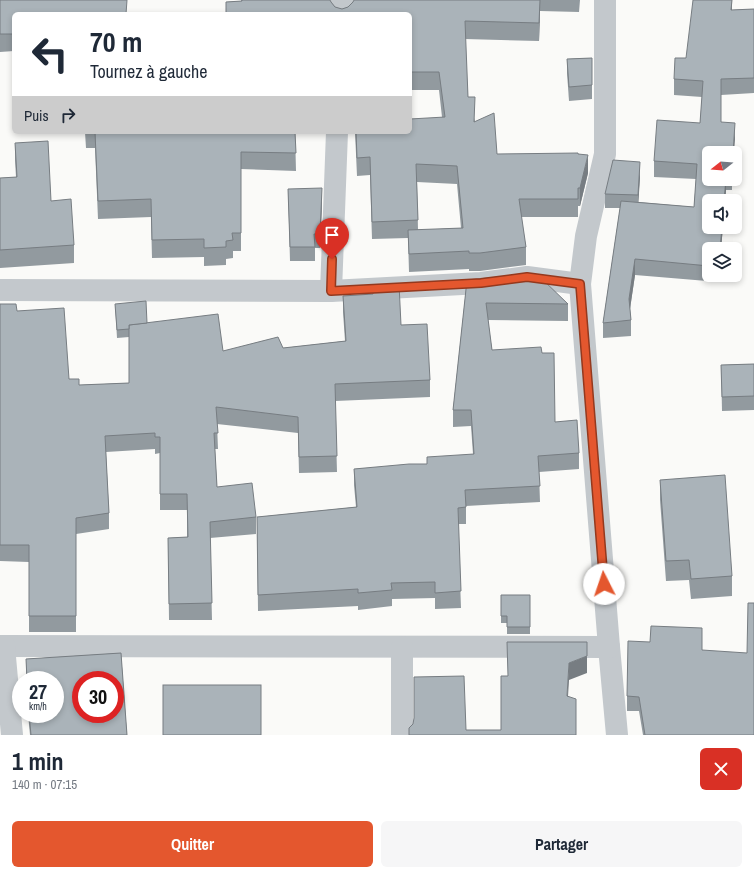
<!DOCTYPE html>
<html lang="fr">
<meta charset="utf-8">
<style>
body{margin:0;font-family:"Archivo Narrow",sans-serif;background:#f6f6f7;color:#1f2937;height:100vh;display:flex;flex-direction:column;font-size:15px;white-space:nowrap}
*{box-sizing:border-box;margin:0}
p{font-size:13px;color:#747a83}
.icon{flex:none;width:22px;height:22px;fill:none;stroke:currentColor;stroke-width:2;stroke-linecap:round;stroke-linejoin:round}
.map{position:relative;height:735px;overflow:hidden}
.drawer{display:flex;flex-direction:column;background:#fff;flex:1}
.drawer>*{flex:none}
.banner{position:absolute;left:12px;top:12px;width:400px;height:122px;border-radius:6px;box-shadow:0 2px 6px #0003;background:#fff;color:#1f2937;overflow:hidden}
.needle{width:26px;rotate:253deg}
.fabs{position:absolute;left:702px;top:146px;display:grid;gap:8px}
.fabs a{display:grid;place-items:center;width:40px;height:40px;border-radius:6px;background:#fff;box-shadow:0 2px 6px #0003;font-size:20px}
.speed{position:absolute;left:12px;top:671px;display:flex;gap:8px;font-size:20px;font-weight:700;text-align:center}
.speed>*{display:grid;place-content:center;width:52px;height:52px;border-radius:50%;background:#fff;box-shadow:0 2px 6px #0003;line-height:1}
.speed small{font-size:10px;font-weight:400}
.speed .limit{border:6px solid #d22;background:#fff;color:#111}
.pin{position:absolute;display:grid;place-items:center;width:34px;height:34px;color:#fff;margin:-41px -17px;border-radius:50% 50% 50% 0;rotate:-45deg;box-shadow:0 0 4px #0007}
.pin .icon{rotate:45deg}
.me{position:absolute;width:44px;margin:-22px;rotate:356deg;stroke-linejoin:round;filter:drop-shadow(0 0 3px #0008)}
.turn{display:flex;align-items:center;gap:14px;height:84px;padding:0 12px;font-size:18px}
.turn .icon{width:52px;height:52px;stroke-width:2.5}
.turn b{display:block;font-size:28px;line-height:34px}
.then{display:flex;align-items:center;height:38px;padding:0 12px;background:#0003;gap:8px;font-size:15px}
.round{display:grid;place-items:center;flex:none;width:42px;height:42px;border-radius:6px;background:#f6f6f7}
.head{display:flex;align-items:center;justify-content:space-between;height:68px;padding:0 12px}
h1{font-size:24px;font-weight:700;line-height:30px}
.cta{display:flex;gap:8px;margin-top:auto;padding:8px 12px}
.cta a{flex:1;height:46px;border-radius:6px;background:#e4572e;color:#fff;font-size:16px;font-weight:700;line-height:46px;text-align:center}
.cta a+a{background:#f6f6f7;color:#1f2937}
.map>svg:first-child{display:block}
</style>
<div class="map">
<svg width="754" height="735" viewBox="0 0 754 735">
<rect width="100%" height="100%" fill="#fafaf8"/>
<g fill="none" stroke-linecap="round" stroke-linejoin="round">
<g stroke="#c3c8cc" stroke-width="22">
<polyline points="605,0 605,154 586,236 580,284 609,647 617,735"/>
<polyline points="342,14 342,0"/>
<polyline points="0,290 331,291 481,283 527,277 580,284"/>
<polyline points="331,291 337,132"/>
<polyline points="0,646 609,647"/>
<polyline points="4,646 12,735"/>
<polyline points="402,735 402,647"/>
</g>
</g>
<g fill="#929a9f" fill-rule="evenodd">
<polygon points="0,0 14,14 14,51 0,52"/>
<path d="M 241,0 L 330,0 L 331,2 L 335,7 L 342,9 L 348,7 L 353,2 L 354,0 L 580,0 L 579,12 L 540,11 L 539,41 L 465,39 L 468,97 L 475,121 L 497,154 L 578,154 L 588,173 L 580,206 L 578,206 L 578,217 L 521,217 L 526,247 L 526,265 L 480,271 L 469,271 L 469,269 L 409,272 L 408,238 L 372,239 L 370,175 L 357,176 L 355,132 L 410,132 L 442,117 L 439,90 L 410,90 L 410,14 L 226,14 L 226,2 L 241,1 ZM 417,182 L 457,184 L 461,228 L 418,230 Z"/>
<polygon points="732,0 732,10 754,9 754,93 721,95 721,122 735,139 709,179 732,179 732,190 726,190 721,249 709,249 709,275 719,275 719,282 635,275 630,309 631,320 631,336 603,338 603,323 620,208 605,208 605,194 640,176 638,202 694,207 696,179 654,177 654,161 700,123 702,97 674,95 674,79 686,58"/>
<polygon points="592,58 592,99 569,101 567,73 567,59"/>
<polygon points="85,132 295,132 296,171 241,169 241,251 233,251 233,258 226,259 226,265 204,266 204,257 152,258 151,217 98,219 95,148 86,148"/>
<polygon points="15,143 51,201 74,245 74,263 0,268 0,178 16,177 15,160"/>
<polygon points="288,189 322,202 320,248 315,248 315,261 290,261"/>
<polygon points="530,278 568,304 568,321 488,320 492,350 555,422 579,453 579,469 539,472 540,502 466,506 466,524 458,524 461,608 435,609 435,598 392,599 392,606 358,610 358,606 258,611 257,517 356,507 354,485 354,469 427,464 473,454 471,426 453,427 453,410 467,280"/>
<polygon points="373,285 401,325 430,380 430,397 335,401 337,472 299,473 298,433 217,424 218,449 215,449 217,487 256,517 256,534 210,538 212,620 169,620 168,538 187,537 187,510 160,510 160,453 155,454 155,449 106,452 109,513 109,529 76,534 76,632 29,632 29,562 0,561 0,304 17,311 69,379 79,385 129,383 129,337 117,338 115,304 147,323 223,351 283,348 345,341 343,312 343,296 373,294"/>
<polygon points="754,364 754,410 722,411 721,365"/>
<polygon points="660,480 732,576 732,596 691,599 689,580 666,581 660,500"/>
<polygon points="501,595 530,595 530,634 507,634 507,623 501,623"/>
<polygon points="702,642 702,650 754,735 643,735 639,711 627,711 627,696"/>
<path d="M 121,653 L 127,735 L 30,735 L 28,714 L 55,714 L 55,680 L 26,680 L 26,659 ZM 81,680 L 115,680 L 115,714 L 81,714 Z"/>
</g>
<g fill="#777d82">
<polygon points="540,0 540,11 539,41 539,23"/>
<polygon points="732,0 732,9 731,26 731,10"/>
<polygon points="735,123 735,139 734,153 733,153"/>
<polygon points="588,155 588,173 580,206 580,188"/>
<polygon points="640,162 640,176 638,210 638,195"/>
<polygon points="726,179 726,190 725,201 724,201"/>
<polygon points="322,188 322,202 320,248 320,234"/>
<polygon points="722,227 723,227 721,249 720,249"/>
<polygon points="635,259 635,275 629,315 629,299"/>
<polygon points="587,656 587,673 569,680 567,713 567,696 569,663"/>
</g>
<g fill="#aab3b9" stroke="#777d82" fill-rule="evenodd">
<polygon points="0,0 127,0 126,14 14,14 14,34 0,34"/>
<polygon points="242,0 330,0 331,2 335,7 342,9 348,7 353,2 354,0 540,0 539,23 465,21 468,97 475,97 474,122 494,113 497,154 578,153 578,154 588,155 580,188 578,188 578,199 519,199 526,247 480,253 469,253 469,251 409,254 408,230 463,228 457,166 416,164 418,220 372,222 370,157 357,158 356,132 410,132 410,119 445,117 439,72 410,72 410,14 226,14 226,2 242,1"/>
<polygon points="693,0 732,0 731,10 754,9 754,78 721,79 721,122 735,123 733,153 709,153 709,179 726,179 724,201 709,201 709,227 722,227 720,249 709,249 709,266 635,259 629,299 631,320 603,323 621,201 694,207 697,164 654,161 657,120 700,123 703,81 674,79 675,58 686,58"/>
<polygon points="592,58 592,85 569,87 567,59"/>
<polygon points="95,132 295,132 296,153 241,152 241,233 232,233 233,240 226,241 226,247 204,248 204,239 152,240 151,199 98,201"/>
<polygon points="48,141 51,201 71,199 74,245 0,250 0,178 17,177 15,143"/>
<polygon points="613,160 640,162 638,195 605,194"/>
<polygon points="322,188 320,234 314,234 315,247 290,247 288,189"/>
<polygon points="530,274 530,278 541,278 568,304 486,303 492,350 541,347 542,353 554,353 555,422 577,420 579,453 538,456 540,486 465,490 466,507 458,508 461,591 435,593 435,582 391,583 392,590 358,593 358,589 258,595 257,517 357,507 354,469 409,464 427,464 427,457 474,454 471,410 453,410 467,280"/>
<polygon points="399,284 401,325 427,324 430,380 335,384 337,456 299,457 298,417 216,407 218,433 214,433 217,487 252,483 256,517 210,522 212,603 169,604 168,538 188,537 187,494 160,494 160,437 155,437 155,433 105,436 109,513 76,518 76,616 29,616 29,545 0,545 0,304 16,304 17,311 64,308 69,379 79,379 79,385 129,383 129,325 218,314 223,351 278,337 283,348 346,341 343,296 373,294 373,285"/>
<polygon points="146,301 147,323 129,325 129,329 117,330 115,304"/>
<polygon points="754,364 754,396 722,397 721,365"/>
<polygon points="725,475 732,576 691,579 689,560 666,561 660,480"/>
<polygon points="501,595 530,595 530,627 507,627 507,616 501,616"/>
<polygon points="748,603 754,603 754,735 645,735 639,697 627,696 628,641 650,642 651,626 702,628 702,650 747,653"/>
<polygon points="507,642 587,642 587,656 569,663 567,696 576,699 576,735 409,735 409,728 413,724 414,718 414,677 464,676 466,730 501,730 501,676 508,676"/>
<path d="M 121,653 L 127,735 L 31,735 L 29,714 L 55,714 L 55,680 L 27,680 L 26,659 ZM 81,680 L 115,680 L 115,714 L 81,714 Z"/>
<rect x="163" y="685" width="98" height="50"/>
</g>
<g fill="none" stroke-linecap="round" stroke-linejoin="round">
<defs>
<polyline id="route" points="332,259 331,291 481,283 527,277 580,284 604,584"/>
</defs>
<use href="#route" stroke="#94391e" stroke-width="10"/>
<use href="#route" stroke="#e4572e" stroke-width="7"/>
</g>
</svg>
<div class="fabs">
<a><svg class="needle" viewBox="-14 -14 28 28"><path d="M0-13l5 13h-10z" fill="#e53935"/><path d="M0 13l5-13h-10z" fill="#747a83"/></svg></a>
<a><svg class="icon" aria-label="sound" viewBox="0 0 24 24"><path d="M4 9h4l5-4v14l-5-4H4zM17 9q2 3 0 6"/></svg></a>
<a><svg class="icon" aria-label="layers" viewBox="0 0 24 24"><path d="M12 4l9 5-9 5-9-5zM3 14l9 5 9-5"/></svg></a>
</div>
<div class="speed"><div>27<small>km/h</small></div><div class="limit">30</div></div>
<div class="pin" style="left:332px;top:259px;background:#d93025"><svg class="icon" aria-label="arrive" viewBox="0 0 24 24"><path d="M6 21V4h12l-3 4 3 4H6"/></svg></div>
<svg class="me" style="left:604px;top:584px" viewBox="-20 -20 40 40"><circle r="19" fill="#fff"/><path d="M0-13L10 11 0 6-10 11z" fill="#e4572e"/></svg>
<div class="banner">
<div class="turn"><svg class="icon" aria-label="left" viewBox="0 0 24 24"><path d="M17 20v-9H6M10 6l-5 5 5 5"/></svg><div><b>70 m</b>Tournez à gauche</div></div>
<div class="then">Puis<svg class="icon" aria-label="right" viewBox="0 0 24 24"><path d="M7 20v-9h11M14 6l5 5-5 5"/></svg></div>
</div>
</div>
<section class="drawer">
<div class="head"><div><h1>1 min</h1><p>140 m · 07:15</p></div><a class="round" style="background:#d93025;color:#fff"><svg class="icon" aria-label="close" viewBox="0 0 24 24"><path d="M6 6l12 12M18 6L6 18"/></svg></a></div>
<div class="cta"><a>Quitter</a><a>Partager</a></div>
</section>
